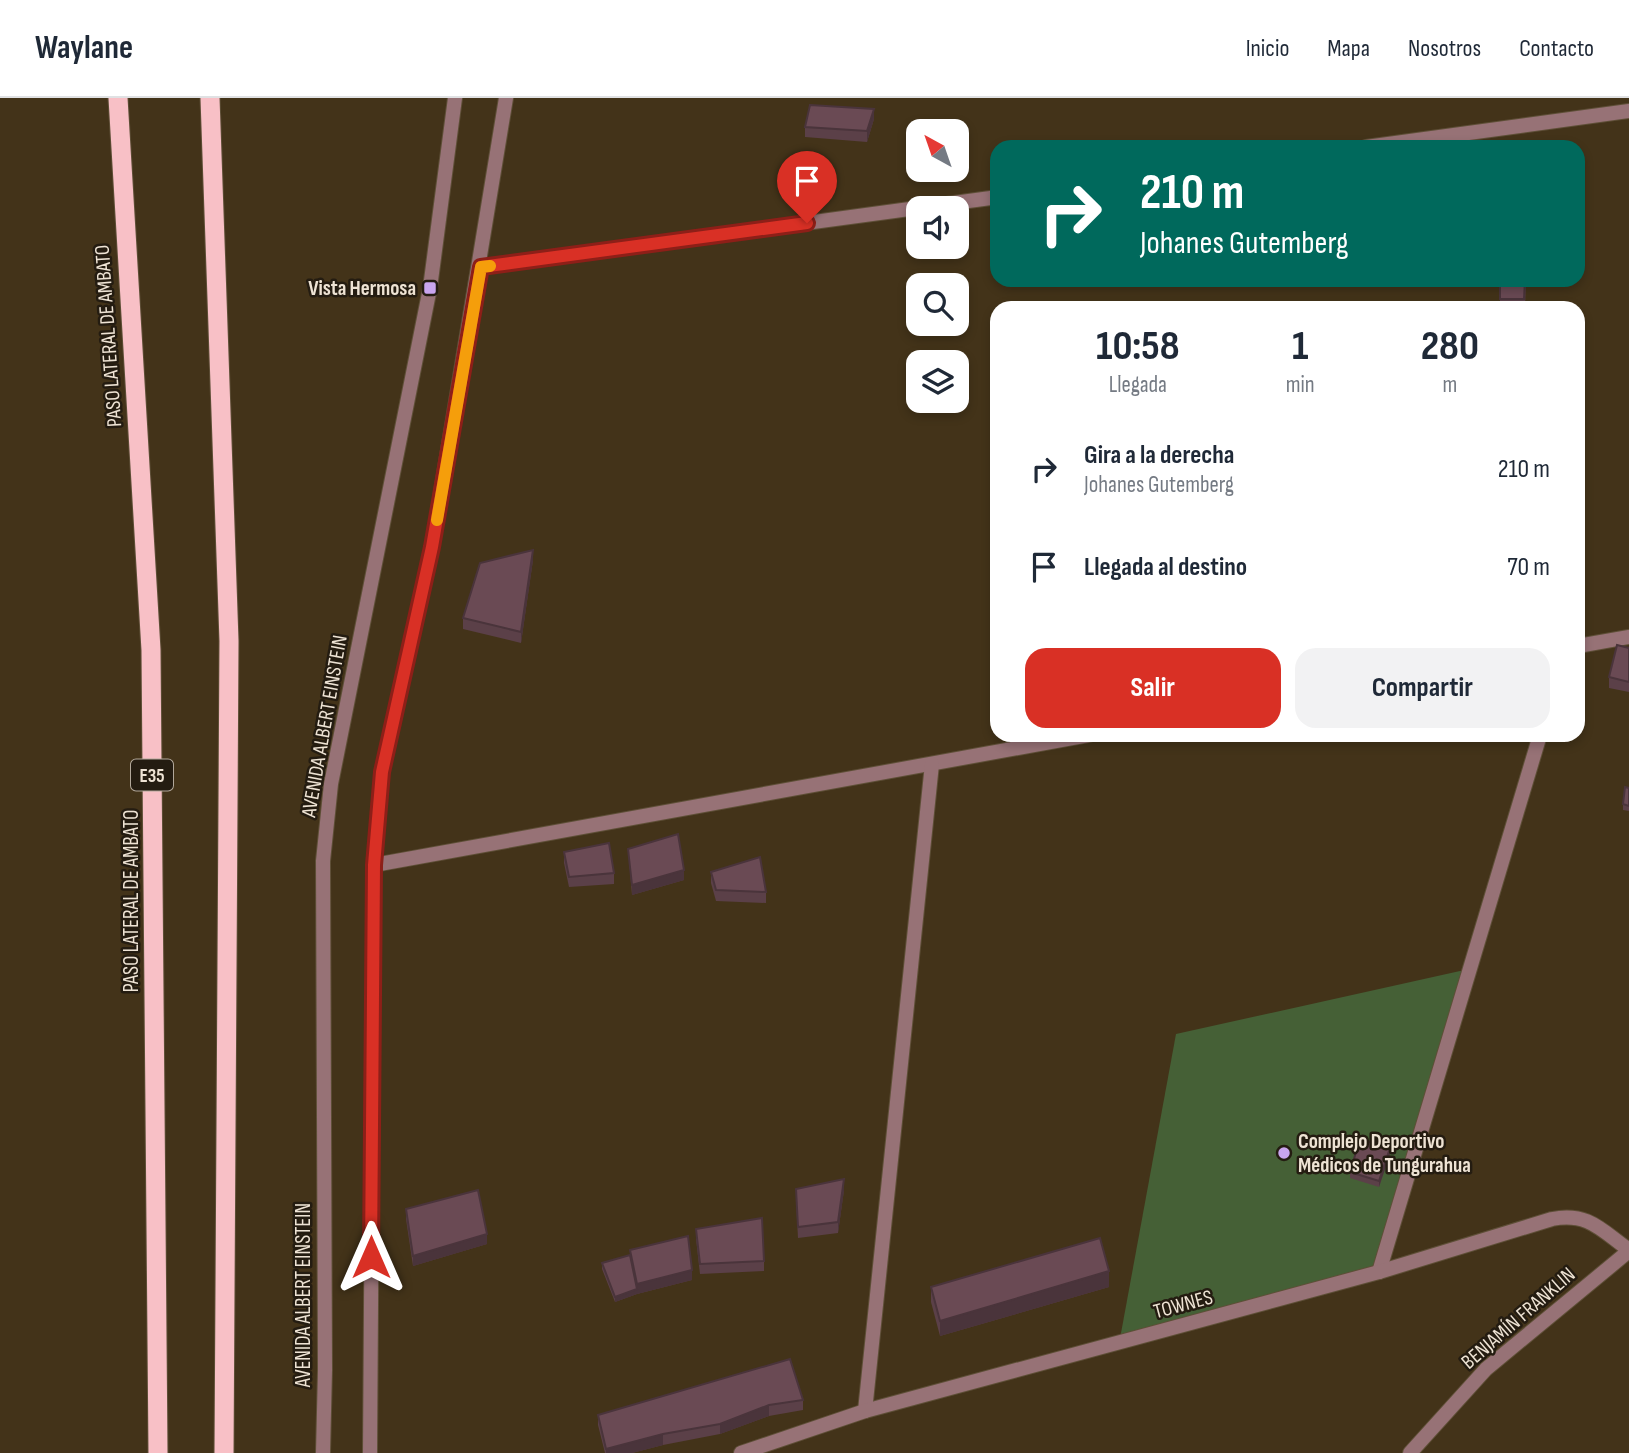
<!DOCTYPE html>
<html lang="es">
<meta charset="utf-8">
<style>
body{margin:0;font-family:"Sofia Sans Condensed",sans-serif;background:#f2f2f3;color:#1f2937;height:100vh;display:flex;flex-direction:column;font-size:26px;white-space:nowrap}
*{box-sizing:border-box;margin:0}
p{font-size:23px;color:#747a83}
.icon{flex:none;width:38px;height:38px;fill:none;stroke:currentColor;stroke-width:2;stroke-linecap:round;stroke-linejoin:round}
.map{position:relative;flex:1;overflow:hidden}
.details{position:absolute;left:990px;top:203px;width:595px;height:441px;display:flex;flex-direction:column;background:#fff;border-radius:21px;box-shadow:0 4px 10px #0003}
.details>*{flex:none}
.guide{position:absolute;left:990px;top:42px;width:595px;height:147px;border-radius:21px;box-shadow:0 4px 10px #0003;background:#00695c;color:#fff;overflow:hidden}
.needle{width:46px;rotate:320deg}
.fabs{position:absolute;left:906px;top:21px;display:grid;gap:14px}
.fabs a{display:grid;place-items:center;width:63px;height:63px;border-radius:14px;background:#fff;box-shadow:0 4px 10px #0003;font-size:35px}
.pin{position:absolute;display:grid;place-items:center;width:60px;height:60px;color:#fff;margin:-72px -30px;border-radius:50% 50% 50% 0;rotate:-45deg;box-shadow:0 0 7px #0007}
.pin .icon{rotate:45deg}
.me{position:absolute;width:77px;margin:-38px;rotate:0deg;stroke-linejoin:round;filter:drop-shadow(0 0 5px #0008)}
.turn{display:flex;align-items:center;gap:24px;height:147px;padding:0 35px;font-size:32px}
.turn .icon{width:91px;height:91px;stroke-width:2.5}
.turn b{display:block;font-size:49px;line-height:60px}
.eta{display:flex;justify-content:space-evenly;align-items:center;height:119px;text-align:center}
.eta b{font-size:42px;font-weight:700;line-height:49px}
.button{display:flex;gap:14px;margin-top:auto;padding:14px 35px}
.button a{flex:1;height:80px;border-radius:21px;background:#d93025;color:#fff;font-size:28px;font-weight:700;line-height:80px;text-align:center}
.button a+a{background:#f2f2f3;color:#1f2937}
ul{padding:0;list-style:none}
li{display:flex;align-items:center;gap:21px;height:98px;padding:0 35px}
li div{flex:1}
li b{display:block;font-size:26px}
li em{font-style:normal}
header{display:flex;align-items:center;gap:42px;box-sizing:border-box;height:98px;padding:0 35px;background:#fff;border-bottom:2px solid #e0e1e3}
header strong{font-size:33px}
nav{display:flex;gap:38px;margin-inline-start:auto;font-size:24px}
.map>svg:first-child{display:block}
</style>
<header>
<strong>Waylane</strong>
<nav><a>Inicio</a><a>Mapa</a><a>Nosotros</a><a>Contacto</a></nav>
</header>
<div class="map">
<svg width="1629" height="1355" viewBox="0 0 1629 1355">
<rect width="100%" height="100%" fill="#433319"/>
<polygon fill="#456036" points="1469,871 1379,1174 1119,1246 1176,936"/>
<g fill="none" stroke-linecap="round" stroke-linejoin="round">
<defs>
<g id="minor">
<polyline points="1366,49 1629,13"/>
<polyline points="481,169 998,99"/>
<polyline points="1578,548 1629,539"/>
<polyline points="374,767 1089,637"/>
<polyline points="1379,1174 1540,637"/>
<polyline points="865,1313 932,666"/>
<path d="M 741,1355 L 865,1313 L 1379,1174 L 1552,1121 C 1588,1114 1601,1132 1629,1152"/>
</g>
<g id="tertiary">
<polyline points="323,1355 325,1272 323,763 331,686 430,190 455,0"/>
<polyline points="370,1355 374,767 382,674 432,449 506,0"/>
<polyline points="1410,1355 1486,1271 1629,1153"/>
</g>
<g id="trunk">
<polyline points="118,0 151,552 158,1355"/>
<polyline points="210,0 229,543 224,1355"/>
</g>
</defs>
<use href="#minor" stroke="#5e4f37" stroke-width="16"/>
<use href="#tertiary" stroke="#5e4f37" stroke-width="16"/>
<use href="#trunk" stroke="#5e4f37" stroke-width="21"/>
<use href="#minor" stroke="#977276" stroke-width="14"/>
<use href="#tertiary" stroke="#977276" stroke-width="14"/>
<use href="#trunk" stroke="#f8c0c6" stroke-width="19"/>
</g>
<g fill="#5b4048">
<polygon points="874,21 867,44 805,39 805,29"/>
<polygon points="1500,182 1526,182 1525,210 1500,210"/>
<polygon points="533,462 521,545 463,531 463,520"/>
<polygon points="1629,550 1629,594 1609,590 1609,579"/>
<polygon points="1629,690 1629,713 1623,712 1623,706"/>
<polygon points="628,751 684,782 632,797"/>
<polygon points="564,754 614,775 614,786 569,789 564,765"/>
<polygon points="711,774 766,794 766,805 716,803 711,785"/>
<polygon points="1390,1056 1379,1089 1350,1080 1350,1074"/>
<polygon points="844,1092 838,1135 798,1140 796,1102"/>
<polygon points="406,1111 487,1146 413,1168 406,1121"/>
<polygon points="696,1131 764,1163 764,1173 700,1176 696,1141"/>
<polygon points="630,1152 692,1182 637,1196 615,1204 602,1171 602,1165 630,1157"/>
<polygon points="931,1189 1109,1189 940,1238 931,1204"/>
<polygon points="803,1302 803,1312 769,1318 720,1336 663,1347 632,1355 605,1355 598,1327 598,1317"/>
</g>
<g fill="#4a343b">
<polygon points="874,11 874,21 867,44 867,33"/>
<polygon points="533,452 533,462 521,545 521,534"/>
<polygon points="684,772 684,782 632,797 632,787"/>
<polygon points="1390,1050 1390,1056 1379,1089 1379,1083"/>
<polygon points="844,1081 844,1092 838,1135 838,1124"/>
<polygon points="487,1136 487,1146 413,1168 413,1158"/>
<polygon points="692,1172 692,1182 637,1196 615,1204 615,1199 637,1191 637,1186"/>
<polygon points="1109,1173 1109,1189 940,1238 940,1223"/>
<polygon points="769,1307 769,1318 720,1336 720,1326"/>
<polygon points="663,1336 663,1347 632,1355 606,1355 606,1351"/>
</g>
<g fill="#6a4a54" stroke="#4a343b" stroke-width="2">
<polygon points="810,7 874,11 867,33 805,29"/>
<polygon points="1500,182 1525,182 1524,201 1500,201"/>
<polygon points="533,452 521,534 463,520 480,465"/>
<polygon points="1617,547 1629,550 1629,584 1609,579"/>
<polygon points="1625,689 1629,690 1629,708 1623,706"/>
<polygon points="678,736 684,772 632,787 628,751"/>
<polygon points="609,745 614,775 569,779 564,754"/>
<polygon points="760,759 766,794 716,792 711,774"/>
<polygon points="1360,1041 1390,1050 1379,1083 1350,1074"/>
<polygon points="844,1081 838,1124 798,1129 796,1091"/>
<polygon points="478,1092 487,1136 413,1158 406,1111"/>
<polygon points="762,1120 764,1163 700,1166 696,1131"/>
<polygon points="688,1138 692,1172 637,1186 630,1152"/>
<polygon points="1100,1140 1109,1173 940,1223 931,1189"/>
<polygon points="630,1157 637,1191 615,1199 602,1165"/>
<polygon points="790,1261 803,1302 769,1307 720,1326 663,1336 606,1351 598,1317"/>
</g>
<g fill="none" stroke-linecap="round" stroke-linejoin="round">
<defs>
<polyline id="route" points="371,1159 374,767 382,674 432,449 481,169 807,125"/>
</defs>
<use href="#route" stroke="#8d1f18" stroke-width="18"/>
<use href="#route" stroke="#d93025" stroke-width="12"/>
<polyline stroke="#f59e0b" stroke-width="12" points="437,422 481,169 490,168"/>
</g>
<g fill="#c9a5ee" stroke="#241c11" stroke-width="2.5">
<rect x="423" y="183" width="14" height="14" rx="3.5"/>
<circle cx="1284" cy="1055" r="7"/>
</g>
<g text-anchor="middle" stroke-width="5" stroke-linejoin="round" paint-order="stroke">
<rect fill="#241c11" stroke="#b1a79a" stroke-width="2" x="131" y="661.5" width="42" height="31" rx="5"/>
<g font-size="19" font-weight="bold" fill="#eee3d4">
<text x="152" y="684">E35</text>
</g>
<g font-size="21" font-weight="bold" fill="#eee3d4" stroke="#241c11" text-anchor="end">
<text x="416" y="197">Vista Hermosa</text>
<text x="1298" y="1050" text-anchor="start">Complejo Deportivo<tspan x="1298" dy="24">Médicos de Tungurahua</tspan></text>
</g>
<g font-size="21" fill="#eee3d4" stroke="#241c11">
<text transform="translate(108 238) rotate(-94)" y="7">PASO LATERAL DE AMBATO</text>
<text transform="translate(324 628) rotate(-80)" y="7">AVENIDA ALBERT EINSTEIN</text>
<text transform="translate(131 803) rotate(-90)" y="7">PASO LATERAL DE AMBATO</text>
<text transform="translate(303 1197) rotate(-90)" y="7">AVENIDA ALBERT EINSTEIN</text>
<text transform="translate(1183 1206) rotate(-15)" y="7">TOWNES</text>
<text transform="translate(1518 1220) rotate(-41)" y="7">BENJAMÍN FRANKLIN</text>
</g>
</g>
</svg>
<div class="fabs">
<a><svg class="needle" viewBox="-14 -14 28 28"><path d="M0-13l5 13h-10z" fill="#e53935"/><path d="M0 13l5-13h-10z" fill="#747a83"/></svg></a>
<a><svg class="icon" aria-label="sound" viewBox="0 0 24 24"><path d="M4 9h4l5-4v14l-5-4H4zM17 9q2 3 0 6"/></svg></a>
<a><svg class="icon" aria-label="search" viewBox="0 0 24 24"><circle cx="10" cy="10" r="6"/><path d="M15 15l6 6"/></svg></a>
<a><svg class="icon" aria-label="layers" viewBox="0 0 24 24"><path d="M12 4l9 5-9 5-9-5zM3 14l9 5 9-5"/></svg></a>
</div>
<div class="pin" style="left:807px;top:125px;background:#d93025"><svg class="icon" aria-label="arrive" viewBox="0 0 24 24"><path d="M6 21V4h12l-3 4 3 4H6"/></svg></div>
<svg class="me" style="left:371px;top:1159px" viewBox="-20 -20 40 40"><path d="M0-17L14 15 0 8-14 15z" fill="#d93025" stroke="#fff" stroke-width="4"/></svg>
<div class="guide">
<div class="turn"><svg class="icon" aria-label="right" viewBox="0 0 24 24"><path d="M7 20v-9h11M14 6l5 5-5 5"/></svg><div><b>210 m</b>Johanes Gutemberg</div></div>
</div>
<section class="details">
<div class="eta">
<div><b>10:58</b><p>Llegada</p></div>
<div><b>1</b><p>min</p></div>
<div><b>280</b><p>m</p></div>
</div>
<ul>
<li><svg class="icon" aria-label="right" viewBox="0 0 24 24"><path d="M7 20v-9h11M14 6l5 5-5 5"/></svg><div><b>Gira a la derecha</b><p>Johanes Gutemberg</p></div><em>210 m</em></li>
<li><svg class="icon" aria-label="arrive" viewBox="0 0 24 24"><path d="M6 21V4h12l-3 4 3 4H6"/></svg><div><b>Llegada al destino</b></div><em>70 m</em></li>
</ul>
<div class="button"><a>Salir</a><a>Compartir</a></div>
</section>
</div>
